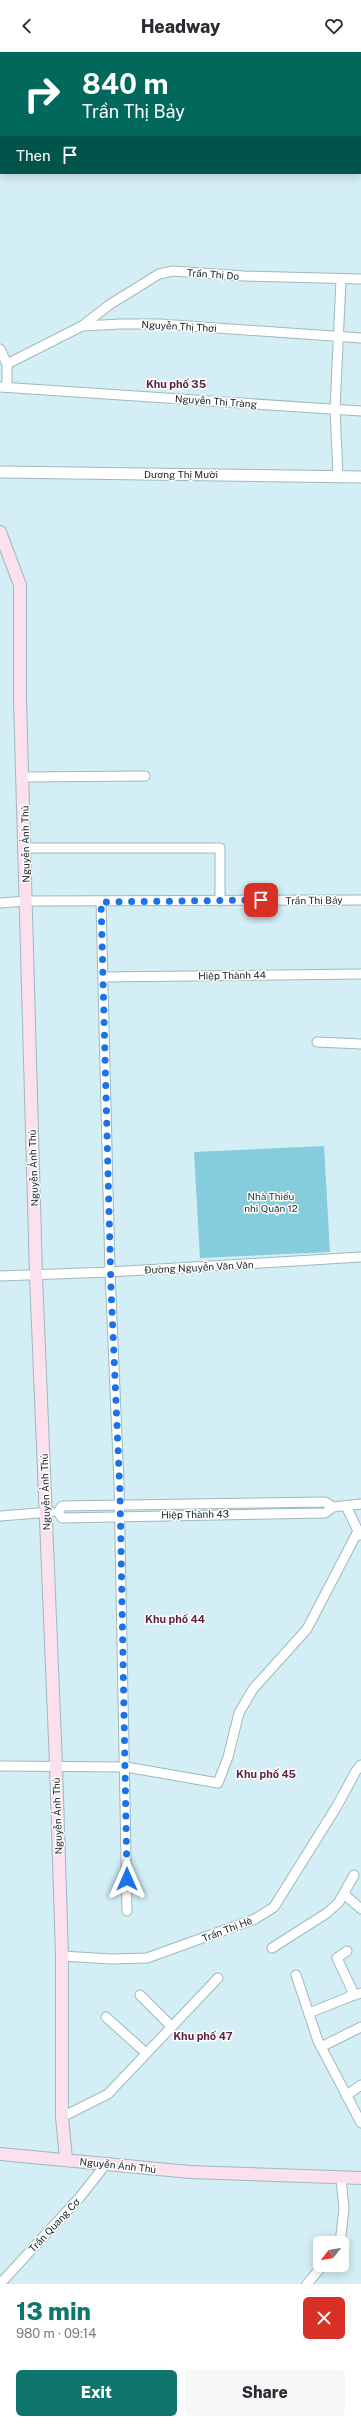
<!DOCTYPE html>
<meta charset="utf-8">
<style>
body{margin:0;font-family:"Public Sans",sans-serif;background:#f7f7f7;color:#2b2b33;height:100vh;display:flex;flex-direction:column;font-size:15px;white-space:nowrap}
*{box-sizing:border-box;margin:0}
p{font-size:13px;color:#7c7c81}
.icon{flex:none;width:22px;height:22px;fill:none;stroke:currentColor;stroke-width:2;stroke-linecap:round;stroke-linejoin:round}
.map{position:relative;height:2232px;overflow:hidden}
.side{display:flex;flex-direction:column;background:#fff;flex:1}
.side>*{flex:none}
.top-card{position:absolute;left:0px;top:0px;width:361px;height:122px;box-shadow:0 2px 10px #0003;background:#00695c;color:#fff;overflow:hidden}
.needle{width:26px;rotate:239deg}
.buttons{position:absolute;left:313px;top:2184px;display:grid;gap:8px}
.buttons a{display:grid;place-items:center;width:36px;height:36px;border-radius:6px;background:#fff;box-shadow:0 2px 10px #0003;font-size:20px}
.pin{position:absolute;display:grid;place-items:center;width:34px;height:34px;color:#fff;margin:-17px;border-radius:8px;box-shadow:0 2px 6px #0006}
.me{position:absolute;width:44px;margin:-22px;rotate:0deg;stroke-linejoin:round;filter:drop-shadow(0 0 3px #0008)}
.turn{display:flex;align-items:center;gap:14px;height:84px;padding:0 16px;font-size:18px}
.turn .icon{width:52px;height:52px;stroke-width:2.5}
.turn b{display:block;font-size:28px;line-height:34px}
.then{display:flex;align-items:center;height:38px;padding:0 16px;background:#0003;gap:8px;font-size:15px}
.round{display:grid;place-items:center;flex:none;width:42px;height:42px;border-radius:6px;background:#f7f7f7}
.overview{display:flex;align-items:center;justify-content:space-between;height:68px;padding:0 16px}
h1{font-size:24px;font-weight:800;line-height:30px;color:#0f766e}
.button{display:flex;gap:8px;margin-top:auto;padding:8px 16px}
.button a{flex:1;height:46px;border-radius:6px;background:#0f766e;color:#fff;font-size:16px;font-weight:800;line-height:46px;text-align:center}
.button a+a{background:#f7f7f7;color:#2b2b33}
header{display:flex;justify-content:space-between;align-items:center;height:52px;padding:0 16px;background:#fff;font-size:18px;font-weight:800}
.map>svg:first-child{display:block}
</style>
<header><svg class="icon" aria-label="back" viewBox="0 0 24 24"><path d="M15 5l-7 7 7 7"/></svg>Headway<svg class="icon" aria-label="heart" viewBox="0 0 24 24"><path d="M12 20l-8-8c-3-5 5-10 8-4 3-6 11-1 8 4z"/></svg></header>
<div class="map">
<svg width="361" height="2232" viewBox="0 0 361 2232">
<rect width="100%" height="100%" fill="#d3eef5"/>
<polygon fill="#85ccdd" points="324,1094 330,1200 200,1206 194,1100"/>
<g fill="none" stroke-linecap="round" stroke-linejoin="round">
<defs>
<g id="minor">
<polyline points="3,0 4,1"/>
<polyline points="0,24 1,23"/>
<polyline points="82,274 109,253 159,222 173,219 244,224 361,227"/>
<polyline points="0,297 7,312 7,335"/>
<polyline points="7,312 82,274 121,272 160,272 361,286"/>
<polyline points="0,335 361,359"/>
<polyline points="338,423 335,358 341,227"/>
<polyline points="23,725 145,724"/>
<polyline points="25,796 220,796 220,849"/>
<polyline points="101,850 110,1220 119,1431 127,1859"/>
<polyline points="0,851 26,849 361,848"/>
<polyline points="103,925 361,922"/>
<polyline points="317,990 361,992"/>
<polyline points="0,1224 110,1220 361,1205"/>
<polyline points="346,1454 360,1483"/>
<polyline points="58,1460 62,1466 325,1461 333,1455 361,1452"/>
<polyline points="58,1460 62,1454 325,1450 333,1455"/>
<polyline points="0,1464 51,1460"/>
<polyline points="0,1714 126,1715 218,1731 228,1705 239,1661 253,1637 307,1577 358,1479"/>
<polyline points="344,1842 361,1857"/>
<polyline points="272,1896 327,1861 339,1850 354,1823"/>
<polyline points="62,1904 111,1907 147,1906 255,1867 274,1855 337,1754 356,1719 361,1713"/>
<polyline points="296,1923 318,1989 361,2071"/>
<polyline points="140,1943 171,1974"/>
<polyline points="349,1945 361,1941"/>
<polyline points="309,1961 349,1945 353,1940 337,1906 347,1899"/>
<polyline points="106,1965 146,2001"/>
<polyline points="321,1995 361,1975"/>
<polyline points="346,2044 361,2033"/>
<polyline points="62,2065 108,2042 218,1926"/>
<polyline points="340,2191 344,2157 341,2126"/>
<polyline points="0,2232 80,2145 106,2112"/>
<polyline points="307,2232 323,2213"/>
</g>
<polyline id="tertiary" points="0,420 361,425"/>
<g id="secondary">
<polyline points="0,480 20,533 20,647 36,1224 56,1713 62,1904 62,2065 66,2107"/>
<polyline points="0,2102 190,2120 361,2126"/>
</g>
</defs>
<use href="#minor" stroke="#9eb9bf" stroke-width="11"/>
<use href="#tertiary" stroke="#9eb9bf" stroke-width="13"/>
<use href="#secondary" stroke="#9eb9bf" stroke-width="14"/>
<use href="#minor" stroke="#fff" stroke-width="9"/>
<use href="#tertiary" stroke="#fff" stroke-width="11"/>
<use href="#secondary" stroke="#fce0ee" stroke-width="12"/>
</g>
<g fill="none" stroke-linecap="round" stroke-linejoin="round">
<polyline stroke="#1a73e8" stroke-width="7" stroke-dasharray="0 12.6" points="127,1827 120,1442 111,1236 101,850 261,848"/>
</g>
<g text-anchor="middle" stroke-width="3" stroke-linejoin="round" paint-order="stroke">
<g font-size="10" fill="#172123" stroke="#fff">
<text transform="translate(213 222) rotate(4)" y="4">Trần Thị Do</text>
<text transform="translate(179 274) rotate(3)" y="4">Nguyễn Thị Thơi</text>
<text transform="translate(216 349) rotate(4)" y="4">Nguyễn Thị Tràng</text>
<text x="181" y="426">Dương Thị Mười</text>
<text transform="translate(25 792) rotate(-91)" y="4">Nguyễn Ảnh Thủ</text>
<text transform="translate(314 848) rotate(-1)" y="4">Trần Thị Bảy</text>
<text transform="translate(232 923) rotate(-1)" y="4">Hiệp Thành 44</text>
<text transform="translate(33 1116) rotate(-92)" y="4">Nguyễn Ảnh Thủ</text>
<text transform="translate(199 1215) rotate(-3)" y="4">Đường Nguyễn Văn Vân</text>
<text transform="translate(45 1440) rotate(-92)" y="4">Nguyễn Ảnh Thủ</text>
<text transform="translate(195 1462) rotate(-1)" y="4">Hiệp Thành 43</text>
<text transform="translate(57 1764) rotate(-92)" y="4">Nguyễn Ảnh Thủ</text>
<text transform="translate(227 1877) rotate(-21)" y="4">Trần Thị Hè</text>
<text transform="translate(118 2113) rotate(6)" y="4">Nguyễn Ảnh Thủ</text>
<text transform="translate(54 2173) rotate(-47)" y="4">Trần Quang Cơ</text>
</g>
<g font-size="10" fill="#1b3035" stroke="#fff">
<text x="271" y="1148">Nhà Thiếu<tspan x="271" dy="12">nhi Quận 12</tspan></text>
</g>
<g font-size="11" font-weight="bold" fill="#5d1f41" stroke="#fff">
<text x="176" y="336">Khu phố 35</text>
<text x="175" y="1571">Khu phố 44</text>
<text x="266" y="1726">Khu phố 45</text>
<text x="203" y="1988">Khu phố 47</text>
</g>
</g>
</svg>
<div class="buttons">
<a><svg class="needle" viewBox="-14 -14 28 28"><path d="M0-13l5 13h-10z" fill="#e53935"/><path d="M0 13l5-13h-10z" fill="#7c7c81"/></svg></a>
</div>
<div class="pin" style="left:261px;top:848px;background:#d93025"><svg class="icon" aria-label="arrive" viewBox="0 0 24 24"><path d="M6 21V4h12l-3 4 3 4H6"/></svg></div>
<svg class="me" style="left:127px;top:1827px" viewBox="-20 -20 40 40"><path d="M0-17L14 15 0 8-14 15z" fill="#1a73e8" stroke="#fff" stroke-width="4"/></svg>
<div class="top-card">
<div class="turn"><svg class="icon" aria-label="right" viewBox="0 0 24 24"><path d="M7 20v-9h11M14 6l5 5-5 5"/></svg><div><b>840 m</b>Trần Thị Bảy</div></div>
<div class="then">Then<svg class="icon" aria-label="arrive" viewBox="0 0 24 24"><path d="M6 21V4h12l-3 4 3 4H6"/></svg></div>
</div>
</div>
<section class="side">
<div class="overview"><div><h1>13 min</h1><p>980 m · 09:14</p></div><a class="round" style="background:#d93025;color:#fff"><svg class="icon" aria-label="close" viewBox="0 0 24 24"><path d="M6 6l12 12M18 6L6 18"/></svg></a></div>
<div class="button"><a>Exit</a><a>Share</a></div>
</section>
